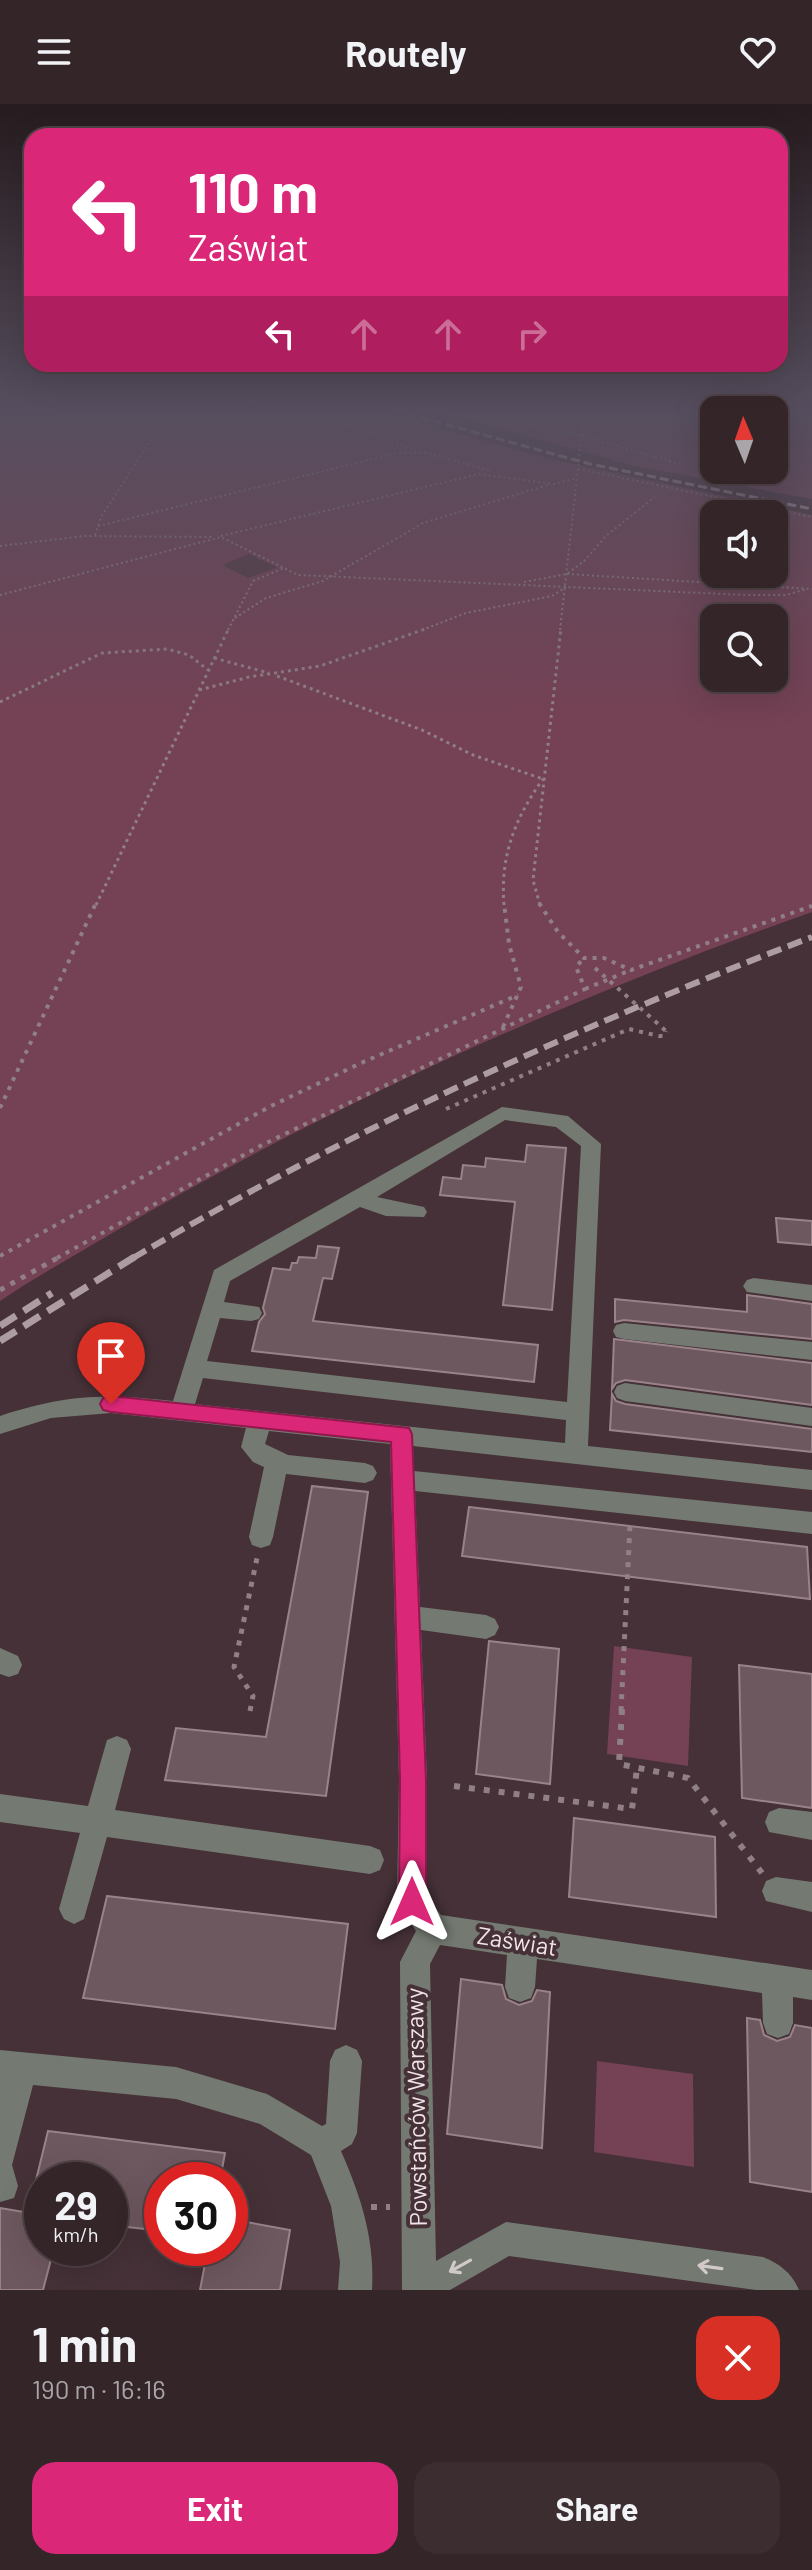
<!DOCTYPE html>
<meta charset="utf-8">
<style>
body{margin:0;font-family:Barlow,sans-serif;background:#3c2d31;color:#f1f3f6;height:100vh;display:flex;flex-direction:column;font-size:30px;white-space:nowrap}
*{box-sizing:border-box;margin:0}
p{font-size:26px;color:#a9a5a8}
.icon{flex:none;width:44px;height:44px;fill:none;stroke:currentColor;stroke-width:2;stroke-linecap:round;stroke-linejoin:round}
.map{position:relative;height:2186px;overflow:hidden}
.details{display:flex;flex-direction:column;background:#342529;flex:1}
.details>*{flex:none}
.banner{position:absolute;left:24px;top:24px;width:764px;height:244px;border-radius:24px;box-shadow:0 8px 32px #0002,0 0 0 2px #4e4246;background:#db2777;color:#fff;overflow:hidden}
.needle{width:52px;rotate:358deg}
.controls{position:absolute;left:700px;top:292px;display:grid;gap:16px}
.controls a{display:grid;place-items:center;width:88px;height:88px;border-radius:16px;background:#342529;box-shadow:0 8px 32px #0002,0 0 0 2px #4e4246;font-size:40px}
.speed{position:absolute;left:24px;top:2058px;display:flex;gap:16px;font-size:40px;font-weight:700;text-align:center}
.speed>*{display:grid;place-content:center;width:104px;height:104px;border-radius:50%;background:#342529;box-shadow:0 8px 32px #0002,0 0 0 2px #4e4246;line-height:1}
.speed small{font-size:20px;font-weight:400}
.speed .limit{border:12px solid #d22;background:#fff;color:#111}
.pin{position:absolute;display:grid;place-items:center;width:68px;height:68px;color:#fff;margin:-82px -34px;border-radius:50% 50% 50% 0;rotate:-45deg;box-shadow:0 0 8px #0007}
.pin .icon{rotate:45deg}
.me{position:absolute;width:88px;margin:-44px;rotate:0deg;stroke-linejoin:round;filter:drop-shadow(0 0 6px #0008)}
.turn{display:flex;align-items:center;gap:28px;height:168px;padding:0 32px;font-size:36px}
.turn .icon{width:104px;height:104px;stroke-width:2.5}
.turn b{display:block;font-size:56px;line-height:68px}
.lanes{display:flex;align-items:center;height:76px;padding:0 32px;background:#0003;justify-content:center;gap:40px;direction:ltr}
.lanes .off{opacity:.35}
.round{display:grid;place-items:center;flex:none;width:84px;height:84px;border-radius:24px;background:#3c2d31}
.summary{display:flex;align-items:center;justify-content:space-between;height:136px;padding:0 32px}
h1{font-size:48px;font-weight:700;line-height:60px}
.cta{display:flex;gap:16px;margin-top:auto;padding:16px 32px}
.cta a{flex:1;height:92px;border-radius:24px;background:#db2777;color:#fff;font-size:32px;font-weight:700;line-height:92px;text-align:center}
.cta a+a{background:#3c2d31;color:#f1f3f6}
header{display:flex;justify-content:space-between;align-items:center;height:104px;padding:0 32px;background:#342529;font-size:36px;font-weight:700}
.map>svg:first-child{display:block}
</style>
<header><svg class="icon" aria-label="menu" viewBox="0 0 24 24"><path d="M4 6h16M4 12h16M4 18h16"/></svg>Routely<svg class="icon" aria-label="heart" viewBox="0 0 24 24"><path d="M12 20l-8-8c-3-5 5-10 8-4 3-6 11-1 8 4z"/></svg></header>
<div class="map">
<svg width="812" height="2186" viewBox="0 0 812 2186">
<rect width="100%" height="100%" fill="#453137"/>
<polygon fill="#533841" points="249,450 277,464 248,474 221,461"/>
<g fill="#754154" fill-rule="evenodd">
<path d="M 0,310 L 388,310 L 550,355 L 812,411 L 812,808 C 570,894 335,998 114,1128 C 76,1151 37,1172 0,1197 ZM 774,410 L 774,470 L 714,470 L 714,410 ZM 249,450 L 276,463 L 276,464 L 248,474 L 222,461 ZM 774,514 L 774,574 L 714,574 L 714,514 Z"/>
<polygon points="449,310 714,310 714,366 774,366 774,310 812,310 812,395 630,361"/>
<polygon points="614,1542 692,1553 688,1662 607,1650"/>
<polygon points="597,1957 693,1970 694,2063 594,2048"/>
</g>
<g fill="#6e585f" stroke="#9a828a" stroke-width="2">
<polygon points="527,1041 566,1044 552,1206 503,1201 515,1098 440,1091 443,1073 461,1075 463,1061 485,1063 486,1054 525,1058"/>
<polygon points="776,1114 812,1117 812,1141 778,1138"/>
<polygon points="318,1142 339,1144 332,1175 323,1174 313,1217 538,1241 534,1278 252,1247 259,1218 265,1210 263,1204 273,1164 290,1166 292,1159 297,1159 299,1153 316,1154"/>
<polygon points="747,1191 812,1200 812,1235 624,1216 615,1218 615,1195 747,1208"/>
<polygon points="614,1235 812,1259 812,1301 625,1276 616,1279 612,1285"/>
<polygon points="612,1290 616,1297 625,1300 812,1325 812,1348 610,1326"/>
<polygon points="312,1382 368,1388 326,1692 165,1676 176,1624 266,1633"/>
<polygon points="469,1403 807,1443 810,1495 462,1452"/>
<polygon points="489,1537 559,1545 550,1680 476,1670"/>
<polygon points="739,1561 812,1570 812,1704 742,1694"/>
<polygon points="574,1714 715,1733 716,1813 569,1793"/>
<polygon points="107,1792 348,1820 335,1925 83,1894"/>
<polygon points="461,1875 502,1881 506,1895 519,1901 532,1897 537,1886 550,1888 542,2044 447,2030"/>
<polygon points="747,1914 760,1916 764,1931 777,1937 790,1933 795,1921 812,1924 812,2088 750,2078"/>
<polygon points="48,2027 225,2049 220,2076 162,2076 162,2127 110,2121 110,2076 36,2076"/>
<polygon points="0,2104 42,2111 42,2144 54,2144 43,2186 0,2186"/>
<polygon points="230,2115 290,2126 280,2186 200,2186 208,2144 230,2144"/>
</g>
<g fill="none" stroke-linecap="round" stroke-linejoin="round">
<g stroke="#907f85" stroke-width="2" stroke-dasharray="2 3" stroke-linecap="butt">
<polyline points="316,310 416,346"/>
<polyline points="480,310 582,332 684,361"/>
<polyline points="527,310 576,329"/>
<polyline points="583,313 596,310"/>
<polyline points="578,365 812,413"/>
<polyline points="98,422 398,349 427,349 492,367"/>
<polyline points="95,431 101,413 168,310"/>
<polyline points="221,432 479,370 554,380 577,374"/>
<polyline points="0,442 84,432 213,433"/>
<polyline points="567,470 812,485"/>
<polyline points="524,478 567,470 584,457 607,431 655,393"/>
<polyline points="0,491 221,433 298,471 747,491 786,491 807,485"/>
<polyline points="235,514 266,494 323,477 423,419 548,381"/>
<polyline points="228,526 253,477 284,464"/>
<polyline points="422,526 466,509 552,492 566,483"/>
<polyline points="560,526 584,310"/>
</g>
<g stroke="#907f85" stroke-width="3" stroke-dasharray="3 4" stroke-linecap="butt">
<polyline points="214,554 269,569"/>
<polyline points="277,572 422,626 473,651 543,675"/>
<polyline points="199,586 249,573 320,562 428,524"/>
<polyline points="0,598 102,549 167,545 189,551 208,566"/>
<polyline points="96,801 229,524"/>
<path d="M 504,801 C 500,752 515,714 543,675"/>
<polyline points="540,801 533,776 561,524"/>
</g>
<g stroke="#907f85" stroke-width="4" stroke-dasharray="4 6" stroke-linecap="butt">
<polyline points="539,799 558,828 584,854 604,854 631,866 812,802"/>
<polyline points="585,885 631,866"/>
<polyline points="503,923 521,883 509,840 504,799"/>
<polyline points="0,1004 96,799"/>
<polyline points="446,1005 629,925 659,932 664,932 666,927"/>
<polyline points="0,1152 269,1003 361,959 518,891"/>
<polyline points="57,1154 262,1041 585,885 576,863 584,854"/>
</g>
<g stroke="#907f85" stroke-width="5" stroke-dasharray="5 7" stroke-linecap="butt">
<polyline points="0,1186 61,1152"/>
<polyline points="250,1607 253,1592 234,1563 257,1454"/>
<polyline points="621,1607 630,1421"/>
</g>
<g stroke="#907f85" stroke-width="6" stroke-dasharray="6 9" stroke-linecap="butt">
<polyline points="622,1605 619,1660 688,1674 762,1769"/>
<polyline points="454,1682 632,1705 637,1664"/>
<polyline points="371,2103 390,2103"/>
</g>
<g fill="#747a72" fill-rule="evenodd">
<path d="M 502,1003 L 568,1012 L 601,1040 L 588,1342 L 812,1366 L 812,1386 L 413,1342 L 414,1367 L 812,1408 L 812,1430 L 415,1387 L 420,1503 L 486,1511 L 495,1515 L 499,1523 L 495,1531 L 486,1535 L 421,1526 L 427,1676 L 427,1793 L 441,1811 L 812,1866 L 812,1896 L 793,1893 L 793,1919 L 789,1930 L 778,1934 L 767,1930 L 763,1919 L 762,1889 L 537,1855 L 535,1883 L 531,1894 L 520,1898 L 509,1894 L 505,1883 L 507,1851 L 440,1841 L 430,1860 L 436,2157 L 506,2118 L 763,2153 C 780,2160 792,2169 799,2186 L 756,2186 L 509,2152 L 450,2186 L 402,2186 L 400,1858 L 416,1827 L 397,1798 L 399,1676 L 390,1340 L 269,1327 L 265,1340 L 288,1351 L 365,1359 L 373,1362 L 377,1369 L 373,1376 L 365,1379 L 286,1370 L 273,1433 L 270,1441 L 261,1444 L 252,1441 L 249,1433 L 264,1363 L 253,1358 L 241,1343 L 246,1324 L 111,1309 L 51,1314 L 0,1330 L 0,1312 C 68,1290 103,1290 173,1297 L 214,1166 ZM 505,1016 L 556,1023 L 581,1042 L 567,1298 L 207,1257 L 220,1214 L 251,1217 L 259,1215 L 262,1209 L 259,1203 L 224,1198 L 230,1177 L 360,1103 L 386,1112 L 424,1113 L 427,1108 L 424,1103 L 377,1093 ZM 203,1274 L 566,1316 L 565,1339 L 195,1300 Z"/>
<polygon points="754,1174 812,1181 812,1197 747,1188 743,1182 747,1176"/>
<polygon points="624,1219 812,1238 812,1256 624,1235 616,1233 613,1227 616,1221"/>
<polygon points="625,1279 812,1304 812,1322 625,1297 617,1294 614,1288 617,1282"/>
<polygon points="0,1544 18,1552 22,1561 18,1570 9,1573 0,1570"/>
<polygon points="117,1632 127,1636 131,1645 115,1706 370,1742 380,1746 384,1756 380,1766 370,1770 107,1733 84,1815 74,1820 64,1815 59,1805 80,1729 0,1718 0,1690 88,1702 107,1636"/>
<polygon points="779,1704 812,1708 812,1736 769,1728 765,1718 769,1708"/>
<polygon points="776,1773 812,1778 812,1808 766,1797 762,1787 766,1777"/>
<path d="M 346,1941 L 357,1946 L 362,1957 L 357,2029 L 352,2040 L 341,2047 C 361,2093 375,2135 372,2186 L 338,2186 L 340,2158 L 331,2102 L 311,2051 L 260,2020 L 176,1995 L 33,1981 L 12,2061 L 18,2082 L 14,2094 L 0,2098 L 0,1946 L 176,1963 L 267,1990 L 322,2022 L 326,2020 L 330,1957 L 335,1946 Z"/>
</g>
<polyline stroke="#ad9da2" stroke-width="3" stroke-dasharray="9 4" stroke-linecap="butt" points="408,310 590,360 812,405"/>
<path stroke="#ad9da2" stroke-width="6" stroke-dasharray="15 7" stroke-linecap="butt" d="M 133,1154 C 350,1026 577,923 812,833"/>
<g stroke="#ad9da2" stroke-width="7" stroke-dasharray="19 9" stroke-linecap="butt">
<polyline points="0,1222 52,1189"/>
<polyline points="0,1237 136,1152"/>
</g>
<polyline stroke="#907f85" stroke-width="4" stroke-dasharray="4 6" stroke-linecap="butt" points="595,864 666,927"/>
</g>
<defs><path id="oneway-shaft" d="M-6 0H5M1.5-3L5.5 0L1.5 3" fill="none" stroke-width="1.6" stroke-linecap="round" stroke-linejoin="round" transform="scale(2)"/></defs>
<g stroke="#d2caca">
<use href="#oneway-shaft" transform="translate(460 2162) rotate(151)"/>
<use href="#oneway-shaft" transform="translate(710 2163) rotate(-172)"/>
</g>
<linearGradient id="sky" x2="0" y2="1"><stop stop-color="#261b1e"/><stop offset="0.5" stop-color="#564e5e"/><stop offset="1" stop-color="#564e5e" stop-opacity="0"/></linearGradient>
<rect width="812" height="616" fill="url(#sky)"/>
<polygon fill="#db2777" stroke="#8e194d" stroke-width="2" points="111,1292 409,1324 412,1330 426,1676 426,1798 422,1808 412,1812 403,1808 399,1798 400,1676 391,1338 111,1308 103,1306 100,1300 103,1294"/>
<g text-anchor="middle" stroke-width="8" stroke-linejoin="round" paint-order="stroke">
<g font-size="24" fill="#f1e4e8" stroke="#453137">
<text transform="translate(517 1838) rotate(9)" y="8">Zaświat</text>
<text transform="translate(417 2003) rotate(-91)" y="8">Powstańców Warszawy</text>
</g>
</g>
</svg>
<div class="controls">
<a><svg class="needle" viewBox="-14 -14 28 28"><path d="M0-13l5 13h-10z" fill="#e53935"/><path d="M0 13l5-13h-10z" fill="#a9a5a8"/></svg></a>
<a><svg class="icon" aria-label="sound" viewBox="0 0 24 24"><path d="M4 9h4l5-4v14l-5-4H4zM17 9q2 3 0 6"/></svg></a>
<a><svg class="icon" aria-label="search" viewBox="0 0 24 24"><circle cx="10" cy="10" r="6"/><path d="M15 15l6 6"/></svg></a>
</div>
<div class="speed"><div>29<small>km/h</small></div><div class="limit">30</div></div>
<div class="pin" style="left:111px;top:1300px;background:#d93025"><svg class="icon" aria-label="arrive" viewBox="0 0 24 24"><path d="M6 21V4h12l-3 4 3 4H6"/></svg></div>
<svg class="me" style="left:412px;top:1798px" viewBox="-20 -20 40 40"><path d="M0-17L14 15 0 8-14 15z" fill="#db2777" stroke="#fff" stroke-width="4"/></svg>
<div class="banner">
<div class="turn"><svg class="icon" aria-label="left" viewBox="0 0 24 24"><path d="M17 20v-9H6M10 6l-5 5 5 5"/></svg><div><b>110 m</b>Zaświat</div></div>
<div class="lanes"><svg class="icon" aria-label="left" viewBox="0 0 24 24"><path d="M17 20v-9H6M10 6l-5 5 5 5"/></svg><svg class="icon off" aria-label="ahead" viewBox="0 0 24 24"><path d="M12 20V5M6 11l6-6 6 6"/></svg><svg class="icon off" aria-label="ahead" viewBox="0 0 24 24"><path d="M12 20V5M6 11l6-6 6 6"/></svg><svg class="icon off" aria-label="right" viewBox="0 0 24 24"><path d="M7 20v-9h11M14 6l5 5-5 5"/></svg></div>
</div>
</div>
<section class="details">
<div class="summary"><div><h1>1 min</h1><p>190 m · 16:16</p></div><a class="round" style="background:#d93025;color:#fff"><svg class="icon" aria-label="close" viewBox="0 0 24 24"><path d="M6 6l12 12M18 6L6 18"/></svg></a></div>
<div class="cta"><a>Exit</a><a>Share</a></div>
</section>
